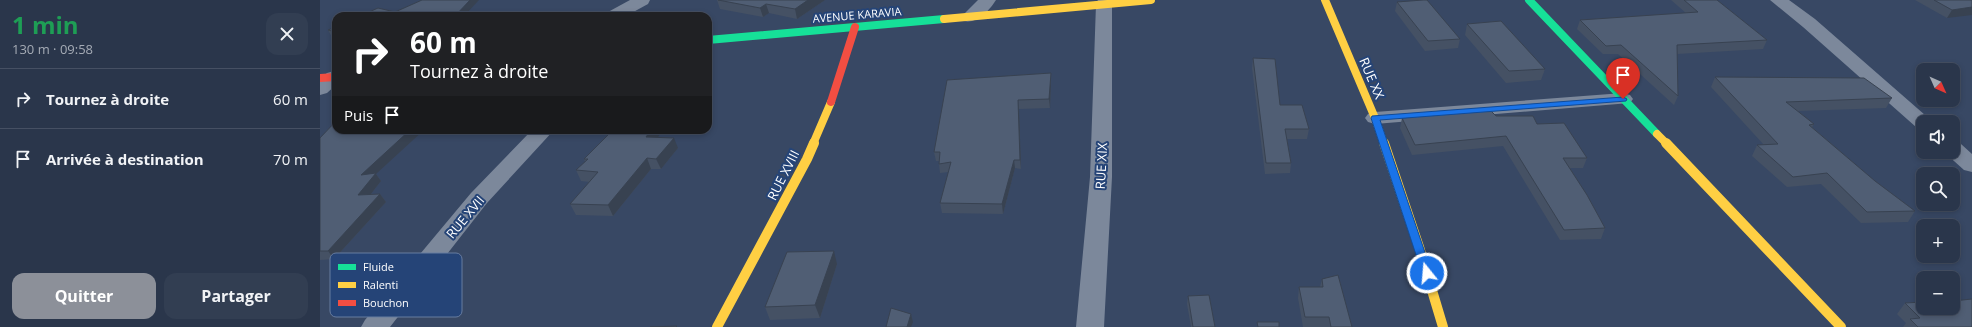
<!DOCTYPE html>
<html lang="fr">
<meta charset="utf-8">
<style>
body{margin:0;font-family:"Open Sans",sans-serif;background:#323e52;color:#f1f3f6;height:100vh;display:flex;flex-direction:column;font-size:15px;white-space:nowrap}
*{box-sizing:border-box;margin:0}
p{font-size:13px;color:#a5abb5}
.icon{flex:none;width:22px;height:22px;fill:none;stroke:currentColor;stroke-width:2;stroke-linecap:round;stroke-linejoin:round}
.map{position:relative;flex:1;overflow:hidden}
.sheet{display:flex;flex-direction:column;background:#2a364b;width:320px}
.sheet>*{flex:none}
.banner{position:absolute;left:12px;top:12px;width:380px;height:122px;border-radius:12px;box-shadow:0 2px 6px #0003,0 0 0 1px #465063;background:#202124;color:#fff;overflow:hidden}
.needle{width:26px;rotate:135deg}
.controls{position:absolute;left:1596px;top:63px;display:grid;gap:8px}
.controls a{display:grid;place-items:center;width:44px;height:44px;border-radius:8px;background:#2a364b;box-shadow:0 2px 6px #0003,0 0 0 1px #465063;font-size:20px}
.pin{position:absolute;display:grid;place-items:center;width:34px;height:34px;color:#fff;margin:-41px -17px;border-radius:50% 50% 50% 0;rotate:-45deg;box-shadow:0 0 4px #0007}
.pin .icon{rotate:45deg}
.me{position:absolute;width:44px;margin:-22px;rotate:343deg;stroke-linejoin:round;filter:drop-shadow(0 0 3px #0008)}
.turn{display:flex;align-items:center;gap:14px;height:84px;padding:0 12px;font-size:18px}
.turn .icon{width:52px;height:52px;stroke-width:2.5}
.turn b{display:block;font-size:28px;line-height:34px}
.then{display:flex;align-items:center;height:38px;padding:0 12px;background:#0003;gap:8px;font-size:15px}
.round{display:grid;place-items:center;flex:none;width:42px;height:42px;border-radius:12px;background:#323e52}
.head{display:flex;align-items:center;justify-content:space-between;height:68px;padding:0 12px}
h1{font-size:24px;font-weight:700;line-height:30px;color:#1e9e55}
.cta{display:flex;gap:8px;margin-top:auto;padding:8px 12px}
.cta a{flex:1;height:46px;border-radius:12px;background:#8c9099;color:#fff;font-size:16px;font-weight:700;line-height:46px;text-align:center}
.cta a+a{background:#323e52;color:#f1f3f6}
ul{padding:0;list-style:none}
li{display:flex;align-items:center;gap:12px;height:60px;padding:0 12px;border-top:1px solid #465063}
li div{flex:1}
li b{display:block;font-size:15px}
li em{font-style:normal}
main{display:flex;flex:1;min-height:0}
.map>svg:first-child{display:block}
</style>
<main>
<section class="sheet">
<div class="head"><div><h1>1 min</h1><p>130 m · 09:58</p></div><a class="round"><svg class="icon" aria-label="close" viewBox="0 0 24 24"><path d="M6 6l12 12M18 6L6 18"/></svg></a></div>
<ul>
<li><svg class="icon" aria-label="right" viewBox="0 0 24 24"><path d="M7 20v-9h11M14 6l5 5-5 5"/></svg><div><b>Tournez à droite</b></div><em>60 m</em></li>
<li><svg class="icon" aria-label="arrive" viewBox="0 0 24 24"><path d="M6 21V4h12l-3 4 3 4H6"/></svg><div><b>Arrivée à destination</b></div><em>70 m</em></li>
</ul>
<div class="cta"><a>Quitter</a><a>Partager</a></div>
</section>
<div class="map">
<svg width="1652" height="327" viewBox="0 0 1652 327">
<rect width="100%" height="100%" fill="#384864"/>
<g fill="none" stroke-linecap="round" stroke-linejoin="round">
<g fill="#7c889b" fill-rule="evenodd">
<polygon points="310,0 330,0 328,4 306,16 285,16 288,12"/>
<path d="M 658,0 L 676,0 C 669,11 657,24 644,21 L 641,17 Z"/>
<polygon points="778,0 788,0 792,4 792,177 784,327 756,327 770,177 776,4"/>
<polygon points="1450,0 1469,0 1495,19 1613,122 1603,122 1603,129 1596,127 1483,27"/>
<polygon points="14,71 16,72 16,85 7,93 0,95 0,79 7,73"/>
<polygon points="1303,93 1310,95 1313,99 1310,103 1055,124 1048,122 1045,118 1048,114 1055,112"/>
<polygon points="212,130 234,130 167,203 70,327 41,327 45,320 151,193"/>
<polygon points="1633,143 1641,144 1652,154 1652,172 1644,170 1624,152 1633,152"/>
</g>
<g stroke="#16e098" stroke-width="8">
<polyline points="1209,0 1337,134"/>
<polyline points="388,40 624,19"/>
</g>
<g stroke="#ffcf43" stroke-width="8">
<polyline points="1005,0 1055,118 1064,144"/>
<polyline points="624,19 831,0"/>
<polyline points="1337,134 1347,144"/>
<polyline points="493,144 511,102"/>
</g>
<g stroke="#ffcf43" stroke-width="10">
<polyline points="1064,143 1099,247 1123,327"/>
<polyline points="1346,143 1521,327"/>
<polyline points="397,327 487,159 494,143"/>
</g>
<g stroke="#f24e42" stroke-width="8">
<polyline points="0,78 16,77"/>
<polyline points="511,102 535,27"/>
</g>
</g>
<g fill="#455164">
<polygon points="397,0 505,0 477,19 449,13 443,17 400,9"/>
<polygon points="1351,0 1397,0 1447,40 1443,49 1357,54 1358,96 1354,105 1298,54 1283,54 1257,29 1260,20 1366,13"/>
<polygon points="1595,0 1652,0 1627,18"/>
<polygon points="1077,2 1140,39 1138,48 1105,51 1075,11"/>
<polygon points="1147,24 1225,69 1221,80 1186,83 1145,35"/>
<polygon points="16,27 16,38 12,37 8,30"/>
<polygon points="933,58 960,105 989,129 987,139 967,139 971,163 970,173 945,174 932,68"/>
<polygon points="731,73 731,82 730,108 699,109 701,169 695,168 683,214 622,213 620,203 629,172 620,173 619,164 619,161 616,161 614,152"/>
<polygon points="1395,77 1572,98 1566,108 1478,111 1494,124 1492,127 1555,181 1595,211 1588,222 1541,223 1501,184 1467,187 1432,156 1437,145 1444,145 1391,87"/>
<polygon points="1176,116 1217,124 1267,158 1263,168 1250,168 1285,228 1281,239 1240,240 1183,146 1092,155 1080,128 1082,118"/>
<polygon points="338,137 358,148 341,169 331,169 293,216 256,215 250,204 270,182 261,181 256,170 265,162 264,159"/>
<polygon points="0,138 56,174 61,181 51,194 60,194 66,202 14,259 0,260"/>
<polygon points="517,264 500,318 450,320 445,307"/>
<polygon points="1002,279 1032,327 983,327 978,298 979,287 1000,287"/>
<polygon points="868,296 895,327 871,327 867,304"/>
<polygon points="1585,303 1652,327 1583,327 1586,323 1577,314"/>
</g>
<g fill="#384251">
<polygon points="150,0 159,0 144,16 135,16"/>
<polygon points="488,0 505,0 477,19 475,9"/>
<polygon points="446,4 449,13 443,17 440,8"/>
<polygon points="1652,7 1652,15 1627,18 1632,10"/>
<polygon points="731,73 731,82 730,108 729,99"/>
<polygon points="698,100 699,109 701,169 700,160"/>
<polygon points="90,130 104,130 56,174 61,181 44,203 38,195 41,175"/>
<polygon points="331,130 343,130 331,147 326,137"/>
<polygon points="354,138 358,148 341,169 336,159"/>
<polygon points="327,158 331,169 293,216 288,205"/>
<polygon points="694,160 695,168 683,214 682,204"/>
<polygon points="60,194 66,202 14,259 8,251"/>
<polygon points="514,251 517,264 500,318 495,305"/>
<polygon points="591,314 593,322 591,327 587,327"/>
</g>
<g fill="#505e74" stroke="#384251">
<polygon points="102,0 150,0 135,16 40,16 58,8 75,12"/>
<polygon points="398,0 488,0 475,9 446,4 440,8"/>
<polygon points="1103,0 1107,0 1140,39 1108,41 1077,2"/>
<polygon points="1364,0 1397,0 1447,40 1357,45 1358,96 1301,45 1286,46 1260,20 1378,12"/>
<polygon points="1614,0 1652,0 1652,7 1632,10"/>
<polygon points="1181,21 1225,69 1189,71 1147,24"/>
<polygon points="16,27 16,32 8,30"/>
<polygon points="933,58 955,59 960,105 982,105 989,129 965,129 971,163 946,163"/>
<polygon points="731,73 729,99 698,100 700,160 694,160 682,204 620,203 631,162 619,164 620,152 614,152 627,80"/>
<polygon points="1395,77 1544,78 1572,98 1466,102 1494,124 1489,125 1555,181 1595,211 1547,212 1507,173 1473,177 1437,145 1458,144"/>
<polygon points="1169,109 1176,116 1213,116 1217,124 1244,123 1267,158 1243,158 1267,195 1285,228 1244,230 1186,136 1095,145 1082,118"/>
<polygon points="16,121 16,130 90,130 41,175 56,173 38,195 60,194 8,251 0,251 0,138"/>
<polygon points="293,130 331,130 326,137 354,138 336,159 327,158 288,205 250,204 278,172 256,170 268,159 264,159"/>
<polygon points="514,251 495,305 445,307 467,252"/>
<polygon points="1018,275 1032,327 1011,327 1009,317 985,317 979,287 1003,287 1002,279"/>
<polygon points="889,295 895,327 873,327 868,296"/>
<polygon points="1652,299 1652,327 1598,327 1590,319 1600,318 1585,303 1603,302 1603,308 1633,308 1633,301"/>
<polygon points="571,308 591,314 587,327 566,327"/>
<polygon points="937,322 959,322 959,327 938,327"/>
<polygon points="357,326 356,327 330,327"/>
</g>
<polygon fill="#1a73e8" stroke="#114b97" points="1303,97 1307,99 1306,101 1060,120 1112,273 1107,277 1103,276 1051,118 1052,116"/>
<g text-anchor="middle" stroke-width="4" stroke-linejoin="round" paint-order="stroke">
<g font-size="11" fill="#fff" stroke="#254477">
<text transform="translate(537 15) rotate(-5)" y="4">AVENUE KARAVIA</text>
</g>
<g font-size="13" fill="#fff" stroke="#254477">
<text transform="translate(1052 78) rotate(67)" y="5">RUE XX</text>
<text transform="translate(781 166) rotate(-87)" y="5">RUE XIX</text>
<text transform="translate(463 175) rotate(-63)" y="5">RUE XVIII</text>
<text transform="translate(145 217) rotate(-50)" y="5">RUE XVII</text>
</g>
</g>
<rect x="10" y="253" width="132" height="64" rx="6" fill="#254477" stroke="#667ca0" stroke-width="1"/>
<rect x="18" y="264" width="18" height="6" fill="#16e098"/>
<rect x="18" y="282" width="18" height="6" fill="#ffcf43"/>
<rect x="18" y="300" width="18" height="6" fill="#f24e42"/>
<g font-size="11" fill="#fff">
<text x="43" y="271">Fluide</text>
<text x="43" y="289">Ralenti</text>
<text x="43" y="307">Bouchon</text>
</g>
</svg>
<div class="controls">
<a><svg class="needle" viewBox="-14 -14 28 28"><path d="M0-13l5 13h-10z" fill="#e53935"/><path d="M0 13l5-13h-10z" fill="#a5abb5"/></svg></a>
<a><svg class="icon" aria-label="sound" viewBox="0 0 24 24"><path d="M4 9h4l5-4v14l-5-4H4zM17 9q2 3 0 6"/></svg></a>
<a><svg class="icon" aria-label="search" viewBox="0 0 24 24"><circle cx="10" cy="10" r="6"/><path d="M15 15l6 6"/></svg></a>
<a>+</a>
<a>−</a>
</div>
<div class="pin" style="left:1303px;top:99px;background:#d93025"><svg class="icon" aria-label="arrive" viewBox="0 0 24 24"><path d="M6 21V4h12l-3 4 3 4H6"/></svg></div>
<svg class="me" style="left:1107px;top:273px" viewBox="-20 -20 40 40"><circle r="17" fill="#1a73e8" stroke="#fff" stroke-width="3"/><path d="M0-11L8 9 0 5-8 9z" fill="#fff"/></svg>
<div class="banner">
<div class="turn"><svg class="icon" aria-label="right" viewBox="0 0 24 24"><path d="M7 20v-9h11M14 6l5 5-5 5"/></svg><div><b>60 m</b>Tournez à droite</div></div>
<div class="then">Puis<svg class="icon" aria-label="arrive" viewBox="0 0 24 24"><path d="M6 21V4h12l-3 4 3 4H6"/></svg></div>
</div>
</div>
</main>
